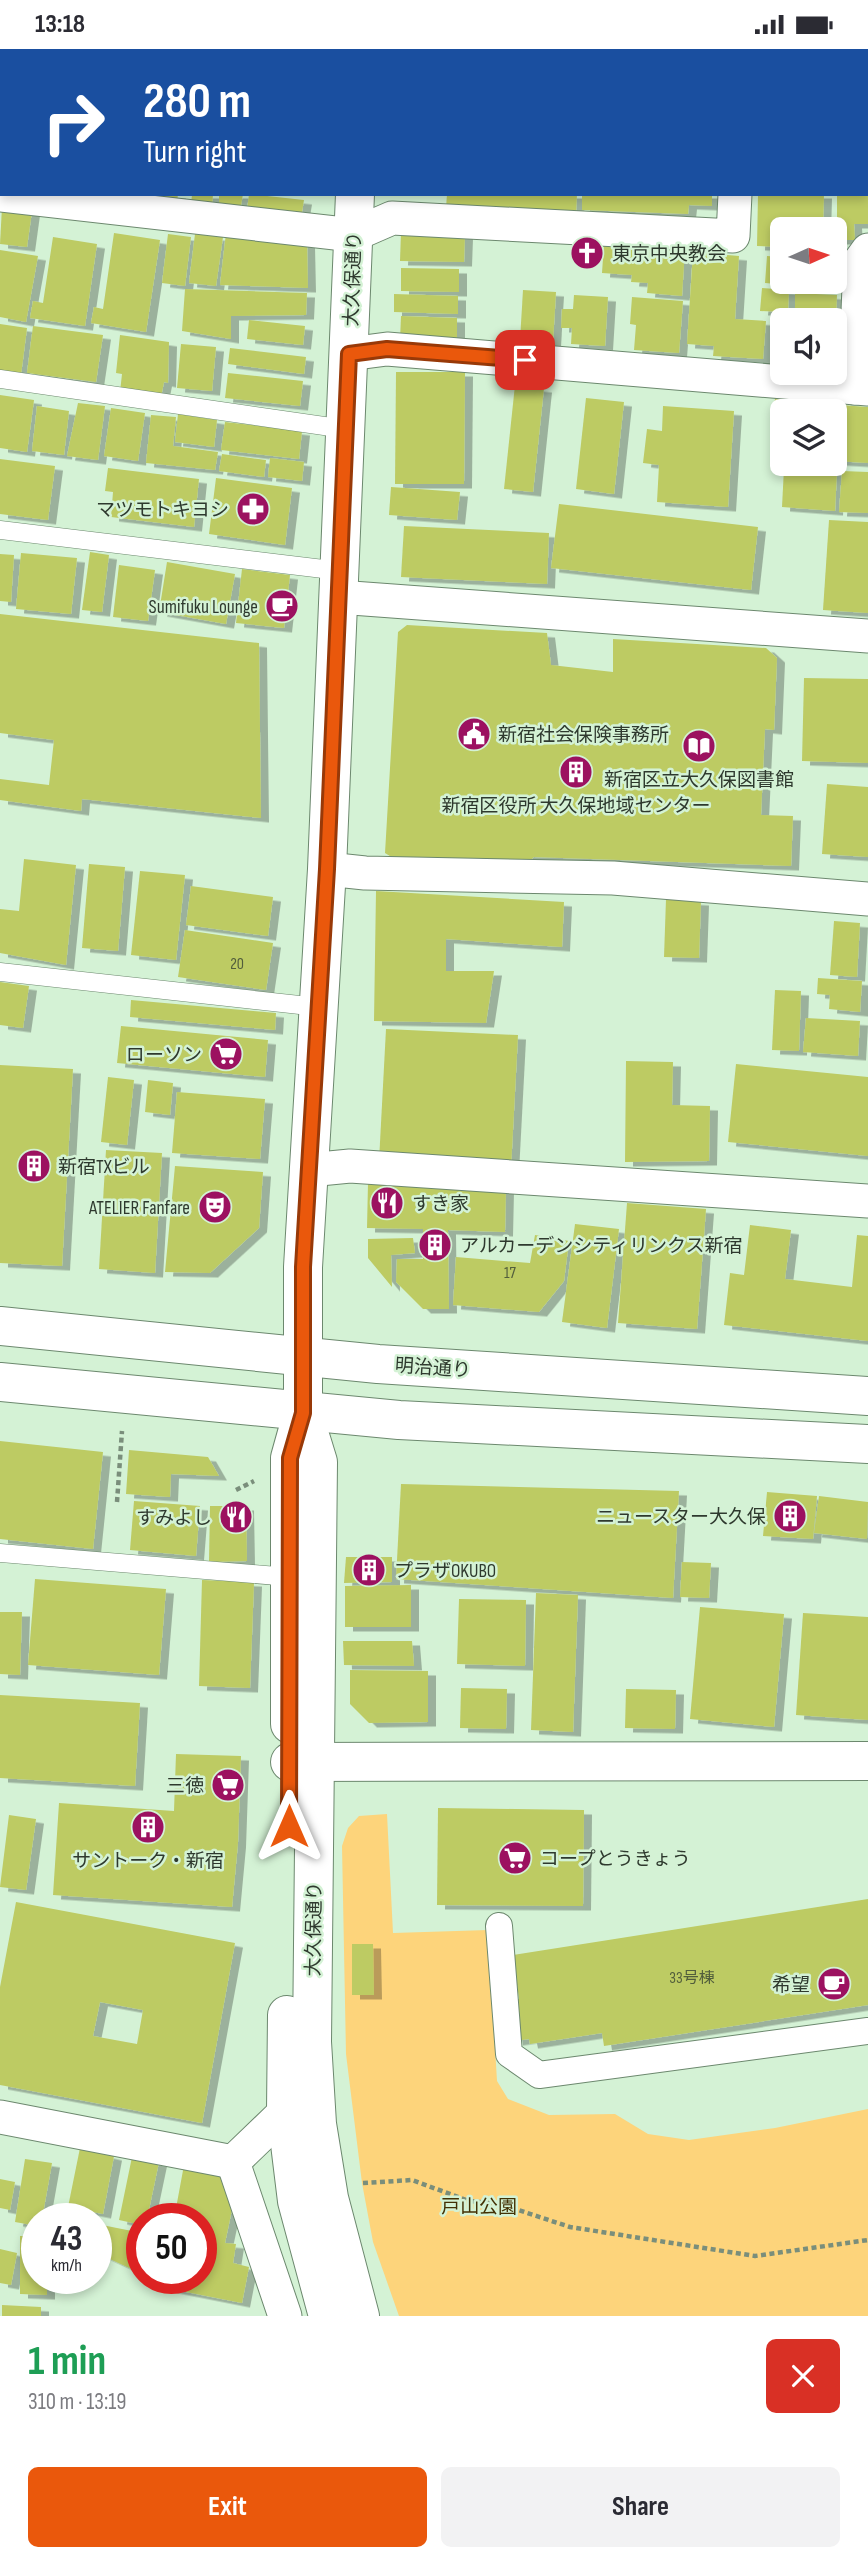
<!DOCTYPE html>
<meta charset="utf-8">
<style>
body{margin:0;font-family:"Sofia Sans Condensed","Noto Sans JP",sans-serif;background:#f2f2f3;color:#2b2b33;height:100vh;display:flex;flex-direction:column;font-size:26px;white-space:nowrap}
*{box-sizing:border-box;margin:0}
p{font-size:23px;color:#7c7c81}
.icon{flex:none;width:38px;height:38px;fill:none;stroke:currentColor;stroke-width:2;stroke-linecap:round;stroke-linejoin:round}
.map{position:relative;height:2267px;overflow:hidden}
.sheet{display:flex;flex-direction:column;background:#fff;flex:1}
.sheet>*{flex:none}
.guide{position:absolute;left:0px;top:0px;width:868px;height:147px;box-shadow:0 4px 10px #0003;background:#1a4fa0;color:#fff;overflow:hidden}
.needle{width:46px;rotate:87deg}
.tools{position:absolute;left:770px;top:168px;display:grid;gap:14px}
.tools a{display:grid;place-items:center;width:77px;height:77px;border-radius:10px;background:#fff;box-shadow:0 4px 10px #0003;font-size:35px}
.speed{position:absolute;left:21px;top:2154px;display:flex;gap:14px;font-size:35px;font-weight:700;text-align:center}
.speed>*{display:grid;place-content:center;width:91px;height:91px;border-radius:50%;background:#fff;box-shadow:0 4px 10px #0003;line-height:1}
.speed small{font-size:18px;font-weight:400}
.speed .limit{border:10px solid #d22;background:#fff;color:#111}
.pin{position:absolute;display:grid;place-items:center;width:60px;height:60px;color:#fff;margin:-30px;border-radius:14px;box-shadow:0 4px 10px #0006}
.me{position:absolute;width:77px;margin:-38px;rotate:0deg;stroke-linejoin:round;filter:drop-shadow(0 0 5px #0008)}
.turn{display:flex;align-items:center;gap:24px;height:147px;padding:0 28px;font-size:32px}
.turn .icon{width:91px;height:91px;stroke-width:2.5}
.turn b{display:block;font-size:49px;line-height:60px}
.round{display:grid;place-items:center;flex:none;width:74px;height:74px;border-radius:10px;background:#f2f2f3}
.headline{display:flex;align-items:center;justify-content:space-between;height:119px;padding:0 28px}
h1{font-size:42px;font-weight:700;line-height:52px;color:#1e9e55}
.action{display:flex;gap:14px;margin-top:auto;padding:14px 28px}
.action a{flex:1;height:80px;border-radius:10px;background:#ea580c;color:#fff;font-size:28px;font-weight:700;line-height:80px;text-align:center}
.action a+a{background:#f2f2f3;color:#2b2b33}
.status{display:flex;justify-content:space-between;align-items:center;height:49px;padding:0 35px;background:#fff;direction:ltr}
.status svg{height:19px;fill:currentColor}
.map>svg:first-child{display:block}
</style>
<div class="status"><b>13:18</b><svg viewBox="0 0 49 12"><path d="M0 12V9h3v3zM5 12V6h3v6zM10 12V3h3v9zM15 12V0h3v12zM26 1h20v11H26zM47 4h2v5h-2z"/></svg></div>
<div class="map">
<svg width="868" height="2267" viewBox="0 0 868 2267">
<defs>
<filter id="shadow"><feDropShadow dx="8" dy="4.5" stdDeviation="0" flood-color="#0004"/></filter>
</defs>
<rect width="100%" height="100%" fill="#d4f2d5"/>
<polygon fill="#fdd47b" points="387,1765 393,1884 488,1881 497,2032 508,2050 549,2066 615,2065 648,2085 689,2091 775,2079 868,2060 868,2267 399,2267 373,2193 362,2134 346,2005 342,1797 348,1779 359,1767"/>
<g fill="#bdcb64" fill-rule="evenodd" filter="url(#shadow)">
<polygon points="126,145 178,145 177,154"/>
<polygon points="192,145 213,145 212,159 191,156"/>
<polygon points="219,145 243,145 240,162 219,159"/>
<polygon points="249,145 304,151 301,169 247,162"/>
<polygon points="447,145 577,145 576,165 446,159"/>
<polygon points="582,145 712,145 712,157 689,156 688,165 582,161"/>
<polygon points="758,145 824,145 823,180 782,180 782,198 757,197"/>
<polygon points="837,145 868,145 868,175 854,175 855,191 837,191"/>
<polygon points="2,158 32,162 27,198 0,195"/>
<polygon points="401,183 465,185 464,213 400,212"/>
<polygon points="114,184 160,191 146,283 91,274 94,258 103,260"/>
<polygon points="226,184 307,193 308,239 220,236"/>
<polygon points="168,185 191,188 185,237 162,234"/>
<polygon points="195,185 223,188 216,237 189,234"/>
<polygon points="53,188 97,195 85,277 30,269 33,252 43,254"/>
<polygon points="604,194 685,200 682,247 647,244 648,234 631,233 632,226 602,224"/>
<polygon points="0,201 38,207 26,273 0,268"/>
<polygon points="693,203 739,207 735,270 766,272 763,310 713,307 714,297 687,295"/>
<polygon points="767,207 782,208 782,233 789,233 788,236 765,234"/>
<polygon points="835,209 841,209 840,230 835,230"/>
<polygon points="401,219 459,220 459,243 401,242"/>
<polygon points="762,239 789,241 788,263 760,262"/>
<polygon points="185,240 307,244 306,266 231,267 231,290 182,282"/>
<polygon points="523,241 556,243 553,293 520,291"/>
<polygon points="795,244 837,246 836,269 795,267"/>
<polygon points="394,245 458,247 458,265 394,263"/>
<polygon points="574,246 608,248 605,297 571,295 572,279 561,279 562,260 573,260"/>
<polygon points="632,248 683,252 679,304 634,301 636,276 630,275"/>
<polygon points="401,267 457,269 457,293 400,291"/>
<polygon points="249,271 305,277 303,296 247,290"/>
<polygon points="0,275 27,279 21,326 0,323"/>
<polygon points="33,277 103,286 96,333 27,324"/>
<polygon points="120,286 169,293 168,334 164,333 161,348 120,343 122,325 116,324"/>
<polygon points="181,295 216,298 212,342 177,339"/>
<polygon points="230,299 306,308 304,325 228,315"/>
<polygon points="396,323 465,323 464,435 395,435"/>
<polygon points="228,324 303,332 300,357 225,349"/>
<polygon points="515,336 544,339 533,443 504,440"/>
<polygon points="0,346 34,351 27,403 0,399"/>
<polygon points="586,349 624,353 614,445 576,440"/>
<polygon points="775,349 802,351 801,362 782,362 782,408 771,407"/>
<polygon points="78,354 105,357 98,411 67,407"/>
<polygon points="813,354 868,358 868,414 835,412 835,362 812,362"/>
<polygon points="37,357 69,362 64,406 32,402"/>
<polygon points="663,357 734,362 728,458 657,453 659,416 643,414 647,380 662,382"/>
<polygon points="111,359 145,364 138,412 104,407"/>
<polygon points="178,365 217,371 214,398 175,393"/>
<polygon points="151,366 176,368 173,397 218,403 215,421 146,414"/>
<polygon points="225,373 302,382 299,410 221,401"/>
<polygon points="222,405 266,411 264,428 219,422"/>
<polygon points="270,409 304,413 302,432 268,428"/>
<polygon points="0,410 55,417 48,471 0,465"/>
<polygon points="108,419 199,430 194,478 111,468 113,443 105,442"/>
<polygon points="784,419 837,422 835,462 782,458"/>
<polygon points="842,422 868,423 868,464 839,463"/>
<polygon points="216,429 292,439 285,496 209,485"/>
<polygon points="391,438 460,443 457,471 389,466"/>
<polygon points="559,455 758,478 751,541 551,519"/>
<polygon points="829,471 868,473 868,564 823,561"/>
<polygon points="404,477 549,484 547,535 401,528"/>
<polygon points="90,503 109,506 102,563 82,561"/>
<polygon points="21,504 77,509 71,565 16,560"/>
<polygon points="0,505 14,506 11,553 0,552"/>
<polygon points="167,513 235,525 226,575 159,563"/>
<polygon points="119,516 155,521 148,572 113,568"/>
<polygon points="242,520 290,526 284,579 236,574"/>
<polygon points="0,565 259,594 261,769 82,750 81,762 0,751 0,730 49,736 54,691 0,684"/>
<polygon points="407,576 547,584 551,616 613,623 613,590 766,599 777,609 774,681 765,680 761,766 793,767 791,817 534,808 528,813 393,809 385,804 398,583"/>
<polygon points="804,629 868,630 868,714 802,712"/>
<polygon points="827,735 868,738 868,808 822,805"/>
<polygon points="24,810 76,816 66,916 0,904 0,860 19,862"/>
<polygon points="89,815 125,818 118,902 82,899"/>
<polygon points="140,822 185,826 176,911 131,906"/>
<polygon points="191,837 273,848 268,887 186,876"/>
<polygon points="376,842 564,853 562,898 446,890 446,922 494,922 486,974 374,972"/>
<polygon points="666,850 701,852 699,909 664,908"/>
<polygon points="834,872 860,874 857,928 830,926"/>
<polygon points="185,881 273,894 266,941 178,928"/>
<polygon points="818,929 862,932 860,963 829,960 830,946 817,945"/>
<polygon points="0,933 29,937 23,979 0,976"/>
<polygon points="775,941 801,942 799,1002 772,1001"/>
<polygon points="131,951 276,964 275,981 130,968"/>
<polygon points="806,969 860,972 858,1007 803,1003"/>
<polygon points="121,977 268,991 265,1028 117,1014"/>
<polygon points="386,980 518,986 511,1119 379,1112"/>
<polygon points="626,1012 673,1013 672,1056 710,1057 709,1112 625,1113"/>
<polygon points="736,1015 868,1028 868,1107 728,1093"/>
<polygon points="0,1016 73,1020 62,1217 0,1214"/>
<polygon points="108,1028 134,1031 127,1096 101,1093"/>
<polygon points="148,1031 173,1034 170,1066 145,1063"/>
<polygon points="177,1043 265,1050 260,1110 172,1104"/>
<polygon points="106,1101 162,1104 155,1224 99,1220"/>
<polygon points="175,1117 263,1123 259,1179 210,1224 165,1223"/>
<polygon points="368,1134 506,1138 505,1183 448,1181 449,1260 423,1260 396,1233 397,1210 423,1210 423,1180 367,1179"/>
<polygon points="627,1154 706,1160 697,1280 618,1274"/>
<polygon points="575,1175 619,1180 607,1279 562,1273"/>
<polygon points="750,1176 791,1181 785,1230 852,1238 857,1186 868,1187 868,1292 724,1276 730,1224 744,1226"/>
<polygon points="535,1186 569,1192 564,1232 539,1263 453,1256 456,1208 530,1214"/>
<polygon points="413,1189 415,1204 391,1206 392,1238 368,1209 368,1190"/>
<polygon points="0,1392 103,1403 93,1500 0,1490"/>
<polygon points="129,1401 208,1408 219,1427 171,1425 170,1448 126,1445"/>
<polygon points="401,1435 679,1442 673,1549 396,1530"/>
<polygon points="767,1443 817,1447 813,1490 763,1487"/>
<polygon points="819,1447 868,1453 867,1490 814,1484"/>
<polygon points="134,1452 200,1457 196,1507 130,1501"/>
<polygon points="210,1457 246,1457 247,1512 209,1513"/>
<polygon points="346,1508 392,1508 392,1533 344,1534"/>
<polygon points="682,1513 711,1514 709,1549 680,1548"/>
<polygon points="35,1530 166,1540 159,1626 28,1616"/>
<polygon points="202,1531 254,1533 250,1639 199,1637"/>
<polygon points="411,1536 411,1578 345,1578 345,1537"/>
<polygon points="536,1544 578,1546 573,1683 531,1681"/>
<polygon points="459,1550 526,1551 525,1617 457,1615"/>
<polygon points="700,1558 784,1565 774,1678 690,1670"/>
<polygon points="0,1563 22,1563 20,1626 0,1625"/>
<polygon points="803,1564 868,1568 868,1671 796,1666"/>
<polygon points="343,1592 412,1592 414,1617 344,1616"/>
<polygon points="350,1621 428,1622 428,1673 369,1674 350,1655"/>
<polygon points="461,1639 507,1640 506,1680 460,1679"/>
<polygon points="626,1640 676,1641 675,1680 625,1679"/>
<polygon points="0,1646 140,1654 135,1737 0,1729"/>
<polygon points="176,1705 241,1707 238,1794 232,1858 53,1846 59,1754 174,1762"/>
<polygon points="438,1759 584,1761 583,1857 437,1856"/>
<polygon points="9,1766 36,1770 26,1841 0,1838"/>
<polygon points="868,1850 868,1956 604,1997 602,1984 530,1995 529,1990 515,1992 509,1952 519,1950 513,1906"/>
<path d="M 16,1853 L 235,1894 L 202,2074 L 0,2036 L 0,1938 ZM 100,1953 L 143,1961 L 137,1995 L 93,1987 Z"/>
<polygon points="352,1895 373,1895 374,1946 352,1946"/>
<polygon points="80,2099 114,2107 103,2165 68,2158"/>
<polygon points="132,2108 159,2113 147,2170 142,2170 142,2176 119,2171"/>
<polygon points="25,2110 52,2114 42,2170 37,2170 37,2177 15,2173"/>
<polygon points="184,2116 218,2122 235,2146 225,2194 236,2195 233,2214 249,2218 242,2254 161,2238 162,2230 201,2230 201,2170 174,2170"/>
<polygon points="0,2130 15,2133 10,2161 0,2159"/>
<polygon points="57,2165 77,2169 77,2170 56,2170"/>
<polygon points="102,2176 142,2184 138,2223 97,2204"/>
<polygon points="20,2187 37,2187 37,2230 47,2230 47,2246 20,2245"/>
<polygon points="0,2200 17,2204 11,2236 0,2234"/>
<polygon points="2,2256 41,2258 41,2267 2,2267"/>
</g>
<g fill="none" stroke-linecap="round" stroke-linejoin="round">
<defs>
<g id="service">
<polyline points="0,330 345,380"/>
<polyline points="0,481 340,522"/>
<polyline points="0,923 318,958"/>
<polyline points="0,1504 289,1528"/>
</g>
<polyline id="pedestrian" points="499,1877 509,2005 539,2026 868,1982"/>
<g id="minor">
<polyline points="740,2 740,0"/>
<polyline points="0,146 353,186 392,169 733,187 735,145"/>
<polyline points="349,305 387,300 868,340"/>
<polyline points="855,339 860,212 868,201"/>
<polyline points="338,548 868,587"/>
<polyline points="327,820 365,824 613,829 868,850"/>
<polyline points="309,1121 350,1117 868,1152"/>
<polyline points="0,2068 233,2113"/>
<polyline points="233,2113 285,2267"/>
<polyline points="233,2113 286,2062"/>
</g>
<polyline id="tertiary" points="290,1713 868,1712"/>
<g id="secondary">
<polyline points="363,2 364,0"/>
<polyline points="355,145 327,820 303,1218 303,1364 318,1413 312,1993 317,2075 329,2149 360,2267"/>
<polyline points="290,1675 290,1409 302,1366"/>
<polyline points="287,1966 286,2062 297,2152 328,2267"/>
</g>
<g id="primary">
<polyline points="0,1277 378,1315 868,1347"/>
<polyline points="0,1333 399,1371 868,1395"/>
</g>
</defs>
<use href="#service" stroke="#6c886e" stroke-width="19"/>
<use href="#pedestrian" stroke="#6c886e" stroke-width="28"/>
<use href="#minor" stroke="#6c886e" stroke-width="35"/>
<use href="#tertiary" stroke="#6c886e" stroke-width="40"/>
<use href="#secondary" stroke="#6c886e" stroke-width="40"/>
<use href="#primary" stroke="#6c886e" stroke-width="40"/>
<g stroke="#7a8e7b" stroke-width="4.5" stroke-dasharray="5 3.5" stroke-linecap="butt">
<polyline points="236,1441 254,1432"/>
<polyline points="117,1453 122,1382"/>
<polyline points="363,2134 412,2131 469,2152 500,2155 570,2178 755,2207 868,2191"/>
</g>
<use href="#service" stroke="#fff" stroke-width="18"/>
<use href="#pedestrian" stroke="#fff" stroke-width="26"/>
<use href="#minor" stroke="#fff" stroke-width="33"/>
<use href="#tertiary" stroke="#fff" stroke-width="38"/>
<use href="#secondary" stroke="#fff" stroke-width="38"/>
<use href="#primary" stroke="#fff" stroke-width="38"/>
</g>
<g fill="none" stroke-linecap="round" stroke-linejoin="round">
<defs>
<polyline id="route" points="289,1777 290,1409 303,1364 303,1218 327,820 349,305 387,300 525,311"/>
</defs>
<use href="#route" stroke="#983908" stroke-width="18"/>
<use href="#route" stroke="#ea580c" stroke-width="12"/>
</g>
<defs>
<symbol id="church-disc" viewBox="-11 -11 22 22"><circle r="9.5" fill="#9c1160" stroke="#d4f2d5"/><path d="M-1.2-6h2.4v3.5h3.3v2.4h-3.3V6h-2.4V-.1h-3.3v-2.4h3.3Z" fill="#fff"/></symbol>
<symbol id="pharmacy-disc" viewBox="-11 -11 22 22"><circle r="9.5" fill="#9c1160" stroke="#d4f2d5"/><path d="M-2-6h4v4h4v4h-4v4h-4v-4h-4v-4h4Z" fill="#fff"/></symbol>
<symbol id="cafe-disc" viewBox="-11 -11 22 22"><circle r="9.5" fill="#9c1160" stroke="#d4f2d5"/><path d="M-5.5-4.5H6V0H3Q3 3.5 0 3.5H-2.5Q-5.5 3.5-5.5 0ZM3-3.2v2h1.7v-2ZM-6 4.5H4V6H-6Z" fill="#fff"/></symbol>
<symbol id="civic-disc" viewBox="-11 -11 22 22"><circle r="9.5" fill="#9c1160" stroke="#d4f2d5"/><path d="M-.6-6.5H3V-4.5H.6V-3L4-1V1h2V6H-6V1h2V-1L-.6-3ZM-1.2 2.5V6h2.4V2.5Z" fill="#fff"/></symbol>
<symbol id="library-disc" viewBox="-11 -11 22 22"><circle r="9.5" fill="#9c1160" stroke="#d4f2d5"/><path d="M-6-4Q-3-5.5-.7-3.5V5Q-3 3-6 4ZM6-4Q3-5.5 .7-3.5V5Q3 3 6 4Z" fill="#fff"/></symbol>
<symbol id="building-disc" viewBox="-11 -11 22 22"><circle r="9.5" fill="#9c1160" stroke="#d4f2d5"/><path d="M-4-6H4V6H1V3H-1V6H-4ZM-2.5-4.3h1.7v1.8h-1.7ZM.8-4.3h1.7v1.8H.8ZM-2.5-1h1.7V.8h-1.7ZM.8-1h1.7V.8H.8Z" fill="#fff"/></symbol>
<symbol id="supermarket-disc" viewBox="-11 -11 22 22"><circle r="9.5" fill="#9c1160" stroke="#d4f2d5"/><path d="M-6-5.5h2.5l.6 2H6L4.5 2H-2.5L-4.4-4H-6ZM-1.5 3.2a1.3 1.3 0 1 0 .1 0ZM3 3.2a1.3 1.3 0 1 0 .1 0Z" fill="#fff"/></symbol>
<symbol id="restaurant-disc" viewBox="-11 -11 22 22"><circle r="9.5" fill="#9c1160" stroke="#d4f2d5"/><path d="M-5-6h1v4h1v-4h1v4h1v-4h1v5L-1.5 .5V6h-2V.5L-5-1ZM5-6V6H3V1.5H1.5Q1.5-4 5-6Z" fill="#fff"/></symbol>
<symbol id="theatre-disc" viewBox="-11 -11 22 22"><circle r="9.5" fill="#9c1160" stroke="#d4f2d5"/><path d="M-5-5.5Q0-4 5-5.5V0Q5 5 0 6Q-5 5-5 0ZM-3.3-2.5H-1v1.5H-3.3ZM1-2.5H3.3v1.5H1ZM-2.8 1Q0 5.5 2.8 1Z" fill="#fff"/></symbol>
</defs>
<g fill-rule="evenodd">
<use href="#church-disc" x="568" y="185" width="38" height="38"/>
<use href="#pharmacy-disc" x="234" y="441" width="38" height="38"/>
<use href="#cafe-disc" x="263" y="538" width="38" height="38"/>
<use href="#civic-disc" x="455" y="666" width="38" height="38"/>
<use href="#library-disc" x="680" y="678" width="38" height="38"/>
<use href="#building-disc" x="557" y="704" width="38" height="38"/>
<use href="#supermarket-disc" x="207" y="986" width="38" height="38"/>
<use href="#building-disc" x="15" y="1098" width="38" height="38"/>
<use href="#restaurant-disc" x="368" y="1135" width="38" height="38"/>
<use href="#theatre-disc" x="196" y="1139" width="38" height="38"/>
<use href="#building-disc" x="416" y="1177" width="38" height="38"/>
<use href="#building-disc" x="771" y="1448" width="38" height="38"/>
<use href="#restaurant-disc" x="217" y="1449" width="38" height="38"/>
<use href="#building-disc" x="350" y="1502" width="38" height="38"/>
<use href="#supermarket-disc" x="209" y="1717" width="38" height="38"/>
<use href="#building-disc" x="129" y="1759" width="38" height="38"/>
<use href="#supermarket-disc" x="496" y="1790" width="38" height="38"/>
<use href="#cafe-disc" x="815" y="1916" width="38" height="38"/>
</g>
<g text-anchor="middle" stroke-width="5" stroke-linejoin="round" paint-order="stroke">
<g font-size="16" fill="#525e3c">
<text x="237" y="920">20</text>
<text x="510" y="1229">17</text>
<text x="692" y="1934">33号棟</text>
</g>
<g font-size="19" fill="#2e392e" stroke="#d4f2d5" text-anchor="end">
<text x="612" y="211" text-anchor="start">東京中央教会</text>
<text x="229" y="467">マツモトキヨシ</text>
<text x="258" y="564">Sumifuku Lounge</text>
<text x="498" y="692" text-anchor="start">新宿社会保険事務所</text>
<text x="699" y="737" text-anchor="middle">新宿区立大久保図書館</text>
<text x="576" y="763" text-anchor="middle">新宿区役所 大久保地域センター</text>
<text x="202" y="1012">ローソン</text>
<text x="58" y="1124" text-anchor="start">新宿TXビル</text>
<text x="412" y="1161" text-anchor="start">すき家</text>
<text x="190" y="1165">ATELIER Fanfare</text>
<text x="460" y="1203" text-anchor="start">アルカーデンシティリンクス新宿</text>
<text x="766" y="1474">ニュースター大久保</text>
<text x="212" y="1475">すみよし</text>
<text x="394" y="1528" text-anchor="start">プラザOKUBO</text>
<text x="204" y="1743">三徳</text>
<text x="540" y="1816" text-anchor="start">コープとうきょう</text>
<text x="148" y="1818" text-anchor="middle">サントーク・新宿</text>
<text x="810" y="1942">希望</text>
</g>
<g font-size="19" fill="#2e392e" stroke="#d4f2d5">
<text transform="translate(352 230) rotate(-88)" y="7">大久保通り</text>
<text transform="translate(433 1318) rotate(4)" y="7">明治通り</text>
<text transform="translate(313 1880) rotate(-89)" y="7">大久保通り</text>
</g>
<g font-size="19" fill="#433104" stroke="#d4f2d5">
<text x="479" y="2164">戸山公園</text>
</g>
</g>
</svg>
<div class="tools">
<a><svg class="needle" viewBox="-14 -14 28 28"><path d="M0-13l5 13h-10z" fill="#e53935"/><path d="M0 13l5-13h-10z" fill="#7c7c81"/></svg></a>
<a><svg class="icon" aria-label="sound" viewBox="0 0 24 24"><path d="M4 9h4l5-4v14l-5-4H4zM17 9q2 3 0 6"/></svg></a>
<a><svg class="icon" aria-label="layers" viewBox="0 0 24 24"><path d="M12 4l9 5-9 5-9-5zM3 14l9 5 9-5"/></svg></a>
</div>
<div class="speed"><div>43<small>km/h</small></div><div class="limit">50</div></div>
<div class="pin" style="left:525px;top:311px;background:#d93025"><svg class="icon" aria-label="arrive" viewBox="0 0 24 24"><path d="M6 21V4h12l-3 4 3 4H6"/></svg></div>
<svg class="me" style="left:289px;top:1777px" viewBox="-20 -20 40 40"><path d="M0-17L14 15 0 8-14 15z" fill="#ea580c" stroke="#fff" stroke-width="4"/></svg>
<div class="guide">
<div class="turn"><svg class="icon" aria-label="right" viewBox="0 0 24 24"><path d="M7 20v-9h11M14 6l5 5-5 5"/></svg><div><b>280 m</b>Turn right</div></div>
</div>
</div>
<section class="sheet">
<div class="headline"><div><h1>1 min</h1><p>310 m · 13:19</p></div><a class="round" style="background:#d93025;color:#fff"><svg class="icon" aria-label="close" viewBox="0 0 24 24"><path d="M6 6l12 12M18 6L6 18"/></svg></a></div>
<div class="action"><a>Exit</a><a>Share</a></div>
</section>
